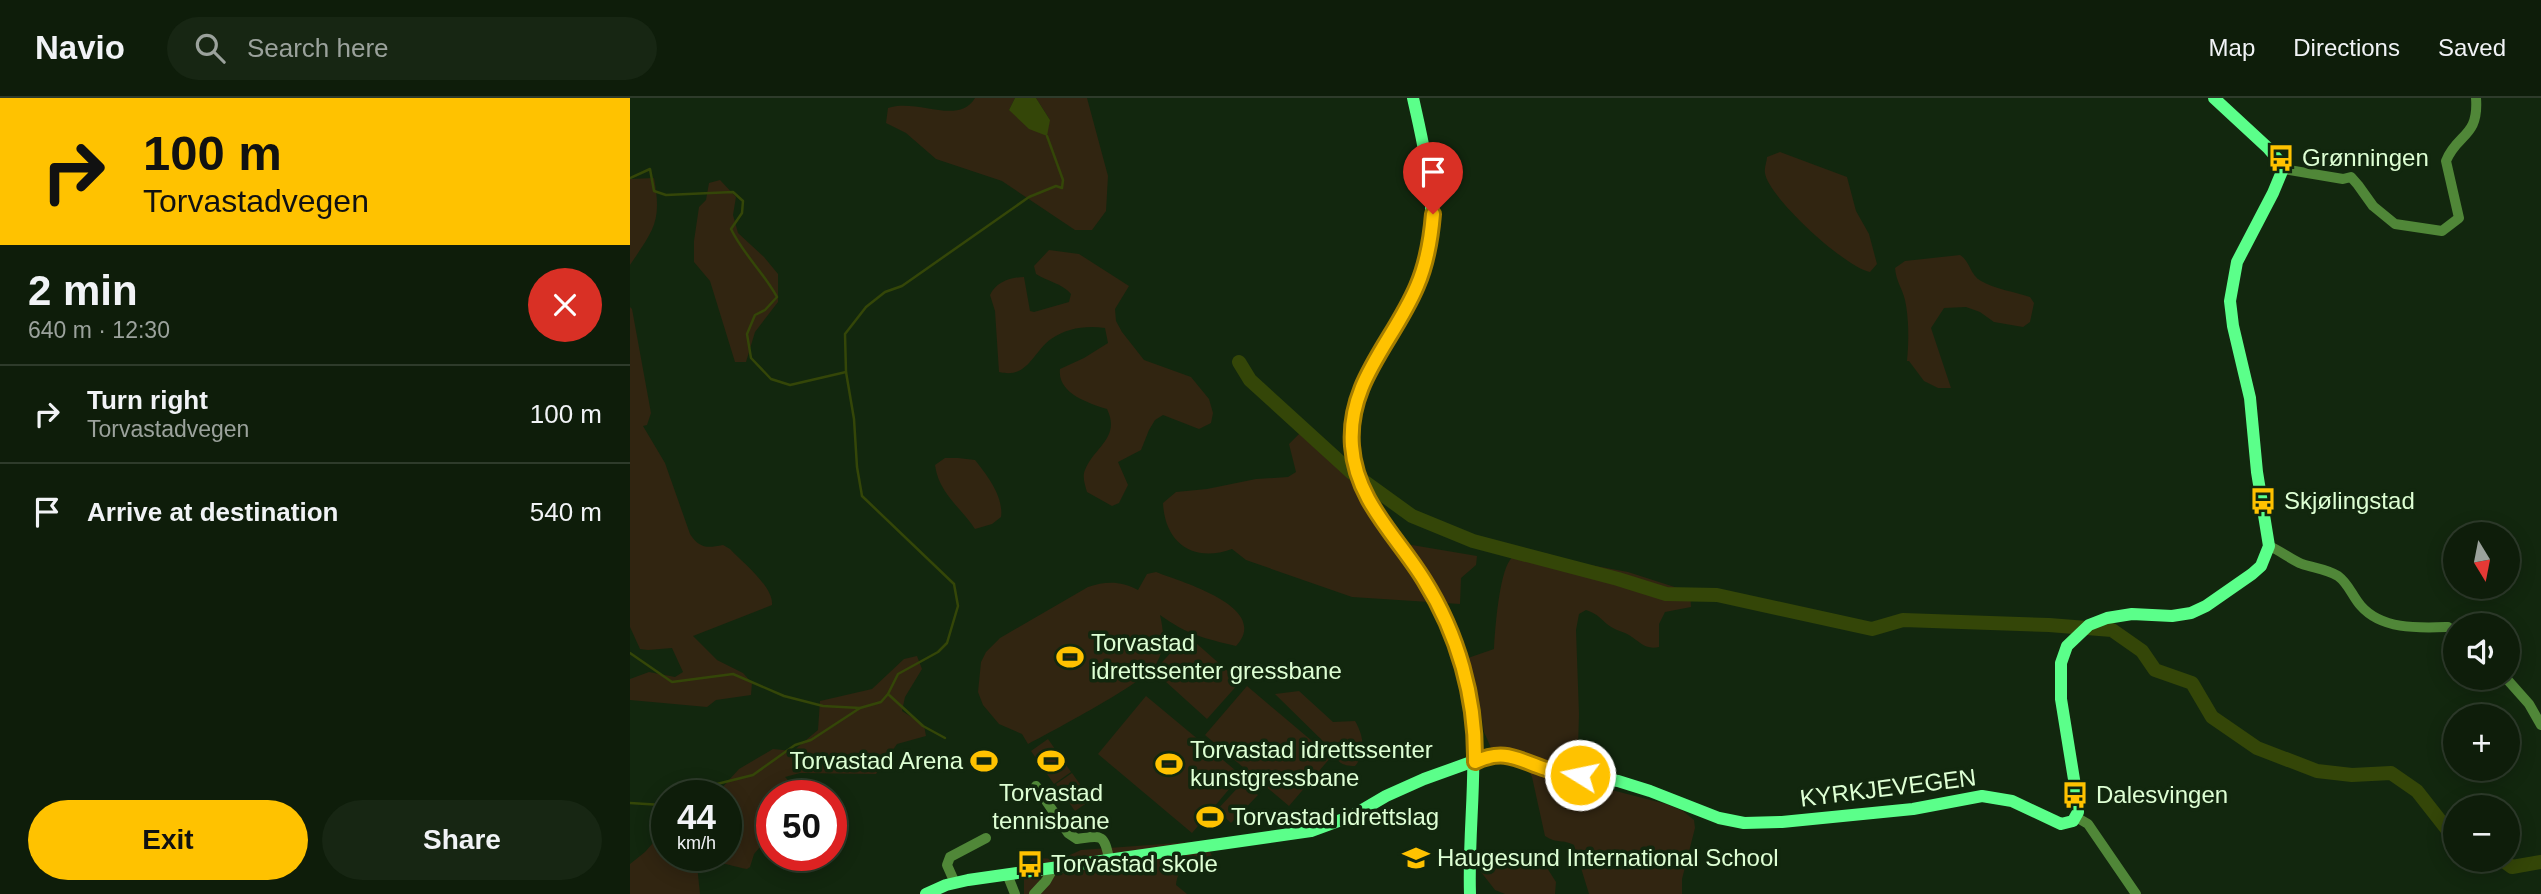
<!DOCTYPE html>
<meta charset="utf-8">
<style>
body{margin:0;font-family:Arial,sans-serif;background:#172613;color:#f1f3f6;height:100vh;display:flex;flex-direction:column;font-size:26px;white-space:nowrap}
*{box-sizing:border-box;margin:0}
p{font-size:23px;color:#9ba29c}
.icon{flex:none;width:38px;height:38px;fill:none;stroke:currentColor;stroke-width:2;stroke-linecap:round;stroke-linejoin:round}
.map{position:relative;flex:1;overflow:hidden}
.panel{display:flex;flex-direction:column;background:#0e1d0a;width:630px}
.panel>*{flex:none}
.hud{background:#ffc200;color:#111;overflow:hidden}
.needle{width:46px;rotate:170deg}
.buttons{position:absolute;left:1813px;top:424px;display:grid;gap:14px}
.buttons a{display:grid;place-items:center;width:77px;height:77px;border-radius:50%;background:#0e1d0a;box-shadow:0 4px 18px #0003,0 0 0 2px #2e3b2b;font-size:35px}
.speed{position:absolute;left:21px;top:682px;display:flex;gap:14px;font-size:35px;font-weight:700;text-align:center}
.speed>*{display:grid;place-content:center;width:91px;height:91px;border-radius:50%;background:#0e1d0a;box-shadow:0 4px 18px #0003,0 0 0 2px #2e3b2b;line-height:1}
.speed small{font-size:18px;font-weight:400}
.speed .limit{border:10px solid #d22;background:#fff;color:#111}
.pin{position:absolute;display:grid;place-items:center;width:60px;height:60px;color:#fff;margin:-72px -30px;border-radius:50% 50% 50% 0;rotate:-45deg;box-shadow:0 0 7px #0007}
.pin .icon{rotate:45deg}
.me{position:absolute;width:77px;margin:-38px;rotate:280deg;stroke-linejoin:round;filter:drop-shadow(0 0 5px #0008)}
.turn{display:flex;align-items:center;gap:24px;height:147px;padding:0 28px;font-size:32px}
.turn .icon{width:91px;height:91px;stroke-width:2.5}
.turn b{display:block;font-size:49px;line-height:60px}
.round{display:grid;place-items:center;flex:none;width:74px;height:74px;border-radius:37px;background:#172613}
.headline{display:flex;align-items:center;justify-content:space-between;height:119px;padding:0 28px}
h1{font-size:42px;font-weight:700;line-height:52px}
.action{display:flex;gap:14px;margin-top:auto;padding:14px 28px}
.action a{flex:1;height:80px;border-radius:42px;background:#ffc200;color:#111;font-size:28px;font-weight:700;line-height:80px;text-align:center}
.action a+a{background:#172613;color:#f1f3f6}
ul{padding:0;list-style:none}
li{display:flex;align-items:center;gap:21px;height:98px;padding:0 28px;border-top:2px solid #2e3b2b}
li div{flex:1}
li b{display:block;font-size:26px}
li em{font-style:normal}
header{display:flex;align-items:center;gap:42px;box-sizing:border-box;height:98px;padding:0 35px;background:#0e1d0a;border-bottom:2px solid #2e3b2b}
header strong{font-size:33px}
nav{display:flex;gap:38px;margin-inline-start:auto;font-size:24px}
.search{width:490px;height:63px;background:#172613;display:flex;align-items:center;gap:18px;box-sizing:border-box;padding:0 24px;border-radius:38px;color:#9ba29c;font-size:26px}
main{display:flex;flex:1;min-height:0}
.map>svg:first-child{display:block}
</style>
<header>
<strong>Navio</strong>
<div class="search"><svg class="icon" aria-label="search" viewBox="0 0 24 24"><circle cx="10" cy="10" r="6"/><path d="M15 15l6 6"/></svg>Search here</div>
<nav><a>Map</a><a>Directions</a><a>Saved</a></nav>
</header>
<main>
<section class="panel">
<div class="hud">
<div class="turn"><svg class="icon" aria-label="right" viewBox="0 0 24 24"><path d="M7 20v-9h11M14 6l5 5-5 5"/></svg><div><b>100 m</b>Torvastadvegen</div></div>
</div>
<div class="headline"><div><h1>2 min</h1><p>640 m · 12:30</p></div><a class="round" style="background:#d93025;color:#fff"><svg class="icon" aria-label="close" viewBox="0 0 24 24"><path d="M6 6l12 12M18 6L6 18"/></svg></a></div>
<ul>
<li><svg class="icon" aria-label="right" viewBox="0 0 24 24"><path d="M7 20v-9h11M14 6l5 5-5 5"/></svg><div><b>Turn right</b><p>Torvastadvegen</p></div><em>100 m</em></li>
<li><svg class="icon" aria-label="arrive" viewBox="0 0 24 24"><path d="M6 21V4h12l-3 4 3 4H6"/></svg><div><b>Arrive at destination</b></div><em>540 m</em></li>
</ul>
<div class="action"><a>Exit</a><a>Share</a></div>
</section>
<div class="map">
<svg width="1911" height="796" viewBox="0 0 1911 796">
<rect width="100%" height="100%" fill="#12270e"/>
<g fill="#312511">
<path d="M 345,0 L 385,0 L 379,12 L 420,22 L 406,0 L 457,0 L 478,78 L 476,113 L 462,132 L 445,132 L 372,83 L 306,61 L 276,35 L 256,25 L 258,10 C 288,0 328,28 345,0 Z"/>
<path d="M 1150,54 L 1217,79 L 1226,113 L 1239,136 L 1247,166 L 1240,174 C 1216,170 1138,99 1135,75 C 1134,70 1137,63 1137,59 Z"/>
<path d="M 24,80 C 32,124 24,131 0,167 L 0,81 Z"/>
<polygon points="90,82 106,99 103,117 108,135 134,159 148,176 148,204 125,234 116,264 105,264 80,183 64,164 64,143 69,109 76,102 79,85"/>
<path d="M 419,152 L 449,156 L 499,188 L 485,211 L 486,223 L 492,234 L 514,262 L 561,279 L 579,301 L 583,315 L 581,325 L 569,331 L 533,317 L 525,322 L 519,332 L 511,352 L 488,364 L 498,387 L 489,405 L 482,408 L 457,394 C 455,387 452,379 455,372 C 464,349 491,340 477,311 C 458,305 427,295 430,271 L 454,260 L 478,245 L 475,230 C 457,227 436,230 421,241 C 402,255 398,281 369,274 L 365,213 L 360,197 C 366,184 381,179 394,179 L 400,213 L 404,214 L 439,204 L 441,196 C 433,186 417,183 406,176 L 404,168 Z"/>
<path d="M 1330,157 C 1340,163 1340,177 1351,183 C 1365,191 1385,194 1400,199 L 1404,205 L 1400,224 L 1393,229 L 1364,224 L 1350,214 L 1336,209 L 1314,210 L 1301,230 L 1321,290 L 1308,290 L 1294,283 L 1279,263 L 1277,263 C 1279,244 1279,220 1275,202 C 1272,190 1266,183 1265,170 L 1275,163 Z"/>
<path d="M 0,209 L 2,211 L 21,315 L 17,327 L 13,328 L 35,365 L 60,436 C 70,451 77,450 93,447 L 100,451 C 112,464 144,489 142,507 L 63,538 L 87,562 L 113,575 L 122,585 L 121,597 L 86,602 L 77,609 L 0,602 L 0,581 L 19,574 L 45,579 L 53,574 L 42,550 L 18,552 L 10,551 L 0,529 Z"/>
<path d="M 674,331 L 687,347 L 702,360 L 703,358 L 770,445 L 847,458 L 846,467 L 831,480 L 830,506 L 722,499 L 616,462 L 602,451 C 564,465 535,446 533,405 L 546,394 L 577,391 L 626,381 L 658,379 L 666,374 L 659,346 Z"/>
<path d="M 315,360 L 328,360 L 345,362 C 357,377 374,399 371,419 L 362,426 L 345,431 C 330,408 309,396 305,367 Z"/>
<path d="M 900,455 L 915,455 L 944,464 L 998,474 L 1060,494 L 1061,509 L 1035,514 L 1029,526 L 1029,549 C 1015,552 1010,544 999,537 C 994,534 988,533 983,530 C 971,523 971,517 956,512 L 949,516 L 946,532 L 949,616 L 947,683 L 1036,706 L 1053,713 L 1064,722 L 1065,730 L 1052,781 L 1052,796 L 959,796 L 944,747 C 933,741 927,746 915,738 L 902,679 L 897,669 L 861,650 L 854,634 L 850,608 L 837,566 L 838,560 L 864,551 C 865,531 869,477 880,462 C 884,456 892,456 900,455 Z"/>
<path d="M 526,474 C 551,484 642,509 606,548 C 573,540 558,537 530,517 C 534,535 536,552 524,569 C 513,585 421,634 398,646 L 392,636 L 369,626 L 353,607 L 348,594 L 351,564 L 356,554 L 370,540 L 458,489 C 476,483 491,483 508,492 L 517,476 Z"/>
<polygon points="557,537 610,584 577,621 524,573"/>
<path d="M 287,558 L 292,571 L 275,599 L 272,613 L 294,627 L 296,638 L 267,646 L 246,676 L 170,675 L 155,679 L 165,689 L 167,698 L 142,698 L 142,735 L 124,756 L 120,769 L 117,771 C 100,768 83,760 67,767 L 70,796 L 0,796 L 0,766 L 15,754 L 37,729 L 37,758 L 96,758 L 96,698 L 75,698 L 90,692 L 109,671 L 143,651 L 163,653 L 188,632 L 190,603 L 242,591 L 274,561 Z"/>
<polygon points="617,588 701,659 659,708 575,637"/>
<path d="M 669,593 L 703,624 L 725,623 C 733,636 737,655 725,668 C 713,668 707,665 703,653 L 645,596 Z"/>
<polygon points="516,598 611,677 562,735 468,656"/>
<polygon points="418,641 441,674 424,686 401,653"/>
<polygon points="442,675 461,702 445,713 426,686"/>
<polygon points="614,683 628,697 601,725 587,712"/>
<path d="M 575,743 L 582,758 C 565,765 548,765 546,787 L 557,796 L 394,796 L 394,776 L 402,760 L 431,761 L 451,752 Z"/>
<polygon points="853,753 882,753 912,762 926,784 925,796 875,796 865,792 851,774"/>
</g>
<polygon fill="#344608" points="385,0 406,0 420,22 417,38 399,31 379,12"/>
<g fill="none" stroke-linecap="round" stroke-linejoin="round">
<g stroke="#344608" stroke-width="2.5">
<path d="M 0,80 L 20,71 L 24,93 L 36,97 L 103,94 L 113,103 L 112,115 L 101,131 C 113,156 134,175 147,199 L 135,212 L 125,217 L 117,236 L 121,260 L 141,281 L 160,287 L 216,274"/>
<polyline points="0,555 42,584 103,576 154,598 193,608 230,610"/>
<polyline points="258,596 293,628 315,640"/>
<polyline points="52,698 75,689 123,677 165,647 181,642 230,610 251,604 258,596 268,576 308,554 317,545 328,508 324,486 232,398 227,369 224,321 216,274 215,236 236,209 255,194 272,188 399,99 426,88 432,90 433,82 417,38"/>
<polyline points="0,705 32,707 37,705"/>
</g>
<g stroke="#344608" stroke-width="14">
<polyline points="609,264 620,282 721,374 782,418 843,443 988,481 1036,496 1087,497 1242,531 1273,522 1419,527 1482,532 1512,553 1525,572 1562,585 1582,619 1627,650 1687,673 1722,677 1761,675 1787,693 1816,730 1825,737"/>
<polyline points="1871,761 1882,769 1911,764"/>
</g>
<g stroke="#508738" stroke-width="10">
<path d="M 1653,71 L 1713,81 L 1721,79 L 1728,87 L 1743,108 L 1765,126 L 1812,133 L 1829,120 L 1816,63 C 1827,35 1849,40 1846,0"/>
<path d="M 1639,448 C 1651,453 1660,461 1672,466 C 1684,470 1697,471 1708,478 C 1719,486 1722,498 1731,508 C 1752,532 1789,530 1818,529 L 1825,535"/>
<polyline points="1875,579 1899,606 1911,627"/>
<path d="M 406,688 L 438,735 L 447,741 C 470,738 474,734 479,761"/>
<polyline points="1446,719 1458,726 1506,796"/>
<polyline points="377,776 385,796"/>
<polyline points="325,785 317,767 320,759 356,740"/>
<polyline points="404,796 416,783 424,769"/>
</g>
<g stroke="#5bff8a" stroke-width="12">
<path d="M 783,0 C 796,59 812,117 791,177 C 770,239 716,279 722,351 C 726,399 760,432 786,470 C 801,491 813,515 823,540 C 858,626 837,707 840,796"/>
<polyline points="296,796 316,787 338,782 681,733 722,718 756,698 794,681 855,659 873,657 885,658 931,675 988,683 1020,693 1089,720 1114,725 1152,724 1283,711 1352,698 1382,703 1431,726 1443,723 1448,714 1447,700 1431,601 1431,565 1437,548 1459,527 1477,520 1502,516 1542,518 1561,515 1576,508 1622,476 1631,468 1639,448 1627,374 1620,300 1603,228 1600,203 1607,164 1643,95 1653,71 1650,64 1638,50 1584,0"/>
</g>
</g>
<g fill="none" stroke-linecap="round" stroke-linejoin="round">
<defs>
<path id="route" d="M 803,116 C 801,140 797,165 787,188 C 764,243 717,284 722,348 C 726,403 767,438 794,482 C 828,536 846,600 845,664 C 875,650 888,662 916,671 C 927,675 938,676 950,677"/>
</defs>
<use href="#route" stroke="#a67e00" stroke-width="18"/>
<use href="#route" stroke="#ffc200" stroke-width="12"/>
</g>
<defs>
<symbol id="bus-bare" viewBox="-9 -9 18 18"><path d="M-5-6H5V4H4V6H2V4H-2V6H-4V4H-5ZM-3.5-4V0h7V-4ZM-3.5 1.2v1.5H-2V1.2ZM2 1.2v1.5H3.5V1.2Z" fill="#ffc200" stroke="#12270e" stroke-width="2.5" paint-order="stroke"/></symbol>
<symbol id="stadium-bare" viewBox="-9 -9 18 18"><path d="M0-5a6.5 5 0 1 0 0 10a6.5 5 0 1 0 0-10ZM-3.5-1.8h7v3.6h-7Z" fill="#ffc200" stroke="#12270e" stroke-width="2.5" paint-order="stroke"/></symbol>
<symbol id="school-bare" viewBox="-9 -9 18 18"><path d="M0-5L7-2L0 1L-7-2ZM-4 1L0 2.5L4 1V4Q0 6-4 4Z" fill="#ffc200" stroke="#12270e" stroke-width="2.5" paint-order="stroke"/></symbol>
</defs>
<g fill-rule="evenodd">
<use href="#bus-bare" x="1632" y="41" width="38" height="38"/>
<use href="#bus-bare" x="1614" y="384" width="38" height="38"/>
<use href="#stadium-bare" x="421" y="540" width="38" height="38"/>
<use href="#stadium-bare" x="335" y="644" width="38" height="38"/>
<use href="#stadium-bare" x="402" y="644" width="38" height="38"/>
<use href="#stadium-bare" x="520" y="647" width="38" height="38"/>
<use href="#bus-bare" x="1426" y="678" width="38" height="38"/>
<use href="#stadium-bare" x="561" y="700" width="38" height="38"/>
<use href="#school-bare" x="767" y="741" width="38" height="38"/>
<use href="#bus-bare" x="381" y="747" width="38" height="38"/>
</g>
<g text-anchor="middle" stroke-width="7" stroke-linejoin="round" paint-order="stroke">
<g font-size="24" fill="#deffd4" stroke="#12270e" text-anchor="start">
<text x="1672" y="68">Grønningen</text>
<text x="1654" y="411">Skjølingstad</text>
<text x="461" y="553">Torvastad<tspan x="461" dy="28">idrettssenter gressbane</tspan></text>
<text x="560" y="660">Torvastad idrettssenter<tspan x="560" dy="28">kunstgressbane</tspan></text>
<text x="333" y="671" text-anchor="end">Torvastad Arena</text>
<text x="421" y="703" text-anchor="middle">Torvastad<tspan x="421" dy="28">tennisbane</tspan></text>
<text x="1466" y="705">Dalesvingen</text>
<text x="601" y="727">Torvastad idrettslag</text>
<text x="807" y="768">Haugesund International School</text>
<text x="421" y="774">Torvastad skole</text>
</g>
<g font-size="24" fill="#deffd4" stroke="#12270e">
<text transform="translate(1258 690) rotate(-7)" y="8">KYRKJEVEGEN</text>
</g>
</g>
</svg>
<div class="buttons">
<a><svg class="needle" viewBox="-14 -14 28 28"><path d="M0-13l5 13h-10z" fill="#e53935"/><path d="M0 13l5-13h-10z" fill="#9ba29c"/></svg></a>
<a><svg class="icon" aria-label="sound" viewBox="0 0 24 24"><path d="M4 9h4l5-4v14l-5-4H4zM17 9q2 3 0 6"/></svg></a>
<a>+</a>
<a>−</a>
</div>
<div class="speed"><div>44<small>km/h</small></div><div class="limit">50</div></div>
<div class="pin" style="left:803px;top:116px;background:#d93025"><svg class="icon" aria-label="arrive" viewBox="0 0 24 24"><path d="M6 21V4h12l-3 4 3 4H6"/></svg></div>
<svg class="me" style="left:950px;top:677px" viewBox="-20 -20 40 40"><circle r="17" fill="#ffc200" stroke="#fff" stroke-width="3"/><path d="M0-11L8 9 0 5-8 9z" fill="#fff"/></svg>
</div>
</main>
